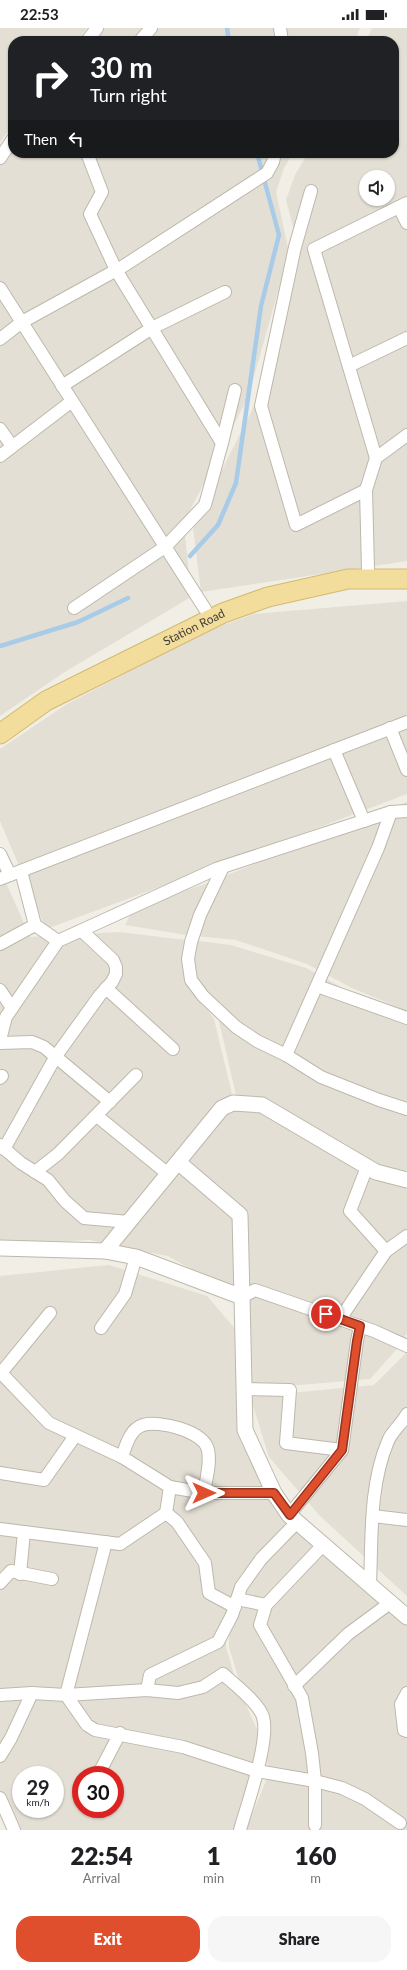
<!DOCTYPE html>
<style>
body{margin:0;font-family:Lato,sans-serif;background:#f6f6f6;color:#202124;height:100vh;display:flex;flex-direction:column;font-size:15px;white-space:nowrap}
*{box-sizing:border-box;margin:0}
p{font-size:13px;color:#757577}
.icon{flex:none;width:22px;height:22px;fill:none;stroke:currentColor;stroke-width:2;stroke-linecap:round;stroke-linejoin:round}
.map{position:relative;height:1802px;overflow:hidden}
.details{display:flex;flex-direction:column;background:#fff;flex:1}
.details>*{flex:none}
.guide{position:absolute;left:8px;top:8px;width:391px;height:122px;border-radius:16px;box-shadow:0 1px 3px #0004;background:#202124;color:#fff;overflow:hidden}
.buttons{position:absolute;left:359px;top:142px;display:grid;gap:8px}
.buttons a{display:grid;place-items:center;width:36px;height:36px;border-radius:50%;background:#fff;box-shadow:0 1px 3px #0004;font-size:20px}
.speed{position:absolute;left:12px;top:1738px;display:flex;gap:8px;font-size:20px;font-weight:700;text-align:center}
.speed>*{display:grid;place-content:center;width:52px;height:52px;border-radius:50%;background:#fff;box-shadow:0 1px 3px #0004;line-height:1}
.speed small{font-size:10px;font-weight:400}
.speed .limit{border:6px solid #d22;background:#fff;color:#111}
.pin{position:absolute;display:grid;place-items:center;width:34px;height:34px;color:#fff;margin:-17px;border:2px solid #fff;border-radius:50%;box-shadow:0 1px 4px #0007}
.me{position:absolute;width:44px;margin:-22px;rotate:90deg;stroke-linejoin:round;filter:drop-shadow(0 0 3px #0008)}
.turn{display:flex;align-items:center;gap:14px;height:84px;padding:0 16px;font-size:18px}
.turn .icon{width:52px;height:52px;stroke-width:2.5}
.turn b{display:block;font-size:28px;line-height:34px}
.then{display:flex;align-items:center;height:38px;padding:0 16px;background:#0003;gap:8px;font-size:15px}
.eta{display:flex;justify-content:space-evenly;align-items:center;height:68px;text-align:center}
.eta b{font-size:24px;font-weight:800;line-height:28px}
.button{display:flex;gap:8px;margin-top:auto;padding:8px 16px}
.button a{flex:1;height:46px;border-radius:16px;background:#e04f2d;color:#fff;font-size:16px;font-weight:800;line-height:46px;text-align:center}
.button a+a{background:#f6f6f6;color:#202124}
.status{display:flex;justify-content:space-between;align-items:center;height:28px;padding:0 20px;background:#fff;direction:ltr}
.status svg{height:11px;fill:currentColor}
.map>svg:first-child{display:block}
</style>
<div class="status"><b>22:53</b><svg viewBox="0 0 49 12"><path d="M0 12V9h3v3zM5 12V6h3v6zM10 12V3h3v9zM15 12V0h3v12zM26 1h20v11H26zM47 4h2v5h-2z"/></svg></div>
<div class="map">
<svg width="407" height="1802" viewBox="0 0 407 1802">
<rect width="100%" height="100%" fill="#f0eee5"/>
<g fill="#e4dfd4" fill-rule="evenodd">
<polygon points="0,0 87,0 77,13 13,13 13,97 0,114"/>
<polygon points="99,0 360,0 355,13 89,13"/>
<path d="M 372,0 L 407,0 L 407,533 L 201,564 L 193,500 L 255,376 L 300,225 L 286,172 L 295,147 L 308,125 L 394,125 L 394,13 L 366,13 ZM 366,149 L 388,149 L 388,171 L 366,171 Z"/>
<polygon points="13,113 13,125 293,125 284,140 276,164 289,225 248,369 184,494 191,569 63,645 0,688 0,130"/>
<polygon points="407,573 407,766 249,826 46,901 0,793 0,721 67,676 207,603 254,586"/>
<polygon points="407,774 407,983 352,960 307,936 236,912 186,907 125,897 134,879 205,856"/>
<polygon points="0,841 30,909 119,904 186,912 190,958 214,991 232,1066 111,1217 90,1212 0,1216"/>
<polygon points="191,912 231,917 306,940 352,965 407,987 407,1305 398,1320 370,1351 288,1358 249,1357 251,1312 239,1280 209,1251 168,1228 114,1218 236,1067 218,989 194,957"/>
<path d="M 109,1237 L 207,1268 L 243,1310 L 240,1406 L 291,1487 L 259,1535 L 226,1579 L 226,1619 L 237,1657 L 259,1706 L 265,1745 L 242,1802 L 16,1802 L 0,1763 L 0,1248 ZM 21,1747 L 55,1747 L 55,1781 L 21,1781 ZM 81,1747 L 115,1747 L 115,1781 L 81,1781 Z"/>
<polygon points="407,1324 407,1568 320,1488 269,1429 249,1365 290,1365 374,1357"/>
<polygon points="294,1490 407,1590 407,1802 246,1802 269,1745 262,1705 240,1655 229,1619 229,1580"/>
</g>
<g fill="none" stroke-linecap="round" stroke-linejoin="round">
<g stroke="#a8cbe7" stroke-width="4.5">
<polyline points="227,0 229,13"/>
<polyline points="190,528 218,497 236,455 261,278 279,207 257,125"/>
<polyline points="0,618 78,594 128,570"/>
</g>
<defs>
<g id="minor">
<polyline points="280,0 282,13"/>
<polyline points="87,13 97,0"/>
<polyline points="140,13 151,0"/>
<polyline points="0,130 13,111"/>
<polyline points="311,163 295,219 261,378 296,497 366,462"/>
<polyline points="399,179 407,195"/>
<polyline points="0,260 205,581"/>
<polyline points="0,311 22,294 122,239 267,145 273,134 275,125"/>
<polyline points="349,338 407,310"/>
<polyline points="62,358 152,300 225,264"/>
<polyline points="0,401 12,418"/>
<polyline points="222,415 235,362"/>
<polyline points="0,428 72,373"/>
<polyline points="376,430 314,221 407,175"/>
<polyline points="368,541 366,462 376,430 407,407"/>
<polyline points="74,580 165,519 205,477 222,415 116,242 90,186 102,164 87,125"/>
<polyline points="390,700 407,742"/>
<polyline points="334,722 364,793"/>
<polyline points="0,826 10,847"/>
<polyline points="223,839 200,887 191,914 188,931 191,952 203,968 236,999 257,1013 286,1027 321,1049 379,1072 407,1081"/>
<polyline points="0,851 407,694"/>
<polyline points="35,897 58,913"/>
<polyline points="0,916 35,897 21,843"/>
<polyline points="317,958 407,990"/>
<polyline points="106,960 173,1021"/>
<polyline points="0,962 12,980"/>
<polyline points="0,1012 6,989 58,913 216,841 391,784 407,783"/>
<polyline points="0,1015 32,1014 44,1019 110,1074"/>
<polyline points="286,1027 378,820 391,784"/>
<polyline points="0,1050 2,1048"/>
<polyline points="97,1088 168,1146"/>
<polyline points="0,1117 21,1135 48,1152 65,1173 84,1190 129,1194"/>
<polyline points="4,1121 56,1028 100,967 112,954 116,946 116,939 113,932 82,903"/>
<polyline points="35,1144 58,1126 136,1047"/>
<polyline points="386,1223 407,1208"/>
<polyline points="242,1269 255,1262 374,1303 407,1318"/>
<polyline points="50,1285 1,1345 49,1395 122,1429 170,1459 166,1485 177,1494 205,1535 209,1565 235,1579"/>
<polyline points="340,1291 386,1223 350,1183 367,1139"/>
<polyline points="101,1300 125,1266 136,1229"/>
<polyline points="244,1361 290,1362 286,1415 342,1422"/>
<path d="M 122,1429 C 126,1417 130,1401 143,1397 C 159,1392 204,1403 208,1422 C 211,1435 206,1451 204,1465"/>
<polyline points="0,1445 44,1452 75,1408"/>
<polyline points="170,1459 204,1465 274,1465"/>
<polyline points="289,1487 342,1422 357,1313 360,1298"/>
<polyline points="373,1488 407,1492"/>
<polyline points="0,1501 120,1516 166,1485"/>
<polyline points="106,1514 66,1667 87,1697 95,1702 183,1719 257,1743 315,1753 342,1760 365,1771 400,1795"/>
<polyline points="20,1546 24,1504"/>
<polyline points="0,1555 11,1543 52,1551"/>
<path d="M 370,1557 C 372,1510 369,1458 388,1413 C 392,1403 402,1396 407,1386"/>
<polyline points="237,1571 266,1577"/>
<polyline points="294,1658 348,1606 390,1575"/>
<polyline points="147,1662 150,1647 218,1614 232,1587 241,1559 261,1531 297,1494"/>
<polyline points="407,1665 401,1676 404,1702 407,1703"/>
<path d="M 0,1667 L 32,1665 L 66,1667 L 147,1662 L 178,1665 L 203,1659 L 223,1646 C 234,1656 259,1675 263,1689 C 270,1713 247,1777 240,1802"/>
<polyline points="0,1728 11,1710 32,1665"/>
<polyline points="98,1747 120,1705"/>
<polyline points="0,1770 14,1802"/>
<polyline points="101,1781 102,1783"/>
<polyline points="315,1797 315,1753 312,1725 302,1670 260,1597 266,1577 323,1517"/>
</g>
<g id="tertiary">
<polyline points="178,1134 240,1187 242,1269"/>
<polyline points="0,1220 105,1223 136,1229 242,1269 245,1402 274,1465 289,1487 407,1589"/>
<polyline points="105,1223 222,1080 233,1075 262,1077 376,1144 407,1152"/>
</g>
<g id="primary">
<path id="s1" d="M 0,706 L 46,673 L 223,585 L 268,569 L 348,551 L 407,551"/>
</g>
</defs>
<use href="#minor" stroke="#beb8ac" stroke-width="14"/>
<use href="#tertiary" stroke="#beb8ac" stroke-width="17"/>
<use href="#primary" stroke="#d5ba6f" stroke-width="21"/>
<use href="#minor" stroke="#fff" stroke-width="12"/>
<use href="#tertiary" stroke="#fff" stroke-width="15"/>
<use href="#primary" stroke="#f2dd9d" stroke-width="19"/>
</g>
<g fill="none" stroke-linecap="round" stroke-linejoin="round">
<defs>
<polyline id="route" points="204,1465 274,1465 290,1487 342,1422 357,1313 360,1298 326,1286"/>
</defs>
<use href="#route" stroke="#92331d" stroke-width="10"/>
<use href="#route" stroke="#e04f2d" stroke-width="7"/>
</g>
<g text-anchor="middle" stroke-width="4" stroke-linejoin="round" paint-order="stroke">
<g font-size="12" fill="#423e36" stroke="#fff">
<text dy="4" stroke="none"><textPath href="#s1" startOffset="222">Station Road</textPath></text>
</g>
</g>
</svg>
<div class="buttons">
<a><svg class="icon" aria-label="sound" viewBox="0 0 24 24"><path d="M4 9h4l5-4v14l-5-4H4zM17 9q2 3 0 6"/></svg></a>
</div>
<div class="speed"><div>29<small>km/h</small></div><div class="limit">30</div></div>
<div class="pin" style="left:326px;top:1286px;background:#d93025"><svg class="icon" aria-label="arrive" viewBox="0 0 24 24"><path d="M6 21V4h12l-3 4 3 4H6"/></svg></div>
<svg class="me" style="left:204px;top:1465px" viewBox="-20 -20 40 40"><path d="M0-17L14 15 0 8-14 15z" fill="#e04f2d" stroke="#fff" stroke-width="4"/></svg>
<div class="guide">
<div class="turn"><svg class="icon" aria-label="right" viewBox="0 0 24 24"><path d="M7 20v-9h11M14 6l5 5-5 5"/></svg><div><b>30 m</b>Turn right</div></div>
<div class="then">Then<svg class="icon" aria-label="left" viewBox="0 0 24 24"><path d="M17 20v-9H6M10 6l-5 5 5 5"/></svg></div>
</div>
</div>
<section class="details">
<div class="eta">
<div><b>22:54</b><p>Arrival</p></div>
<div><b>1</b><p>min</p></div>
<div><b>160</b><p>m</p></div>
</div>
<div class="button"><a>Exit</a><a>Share</a></div>
</section>
